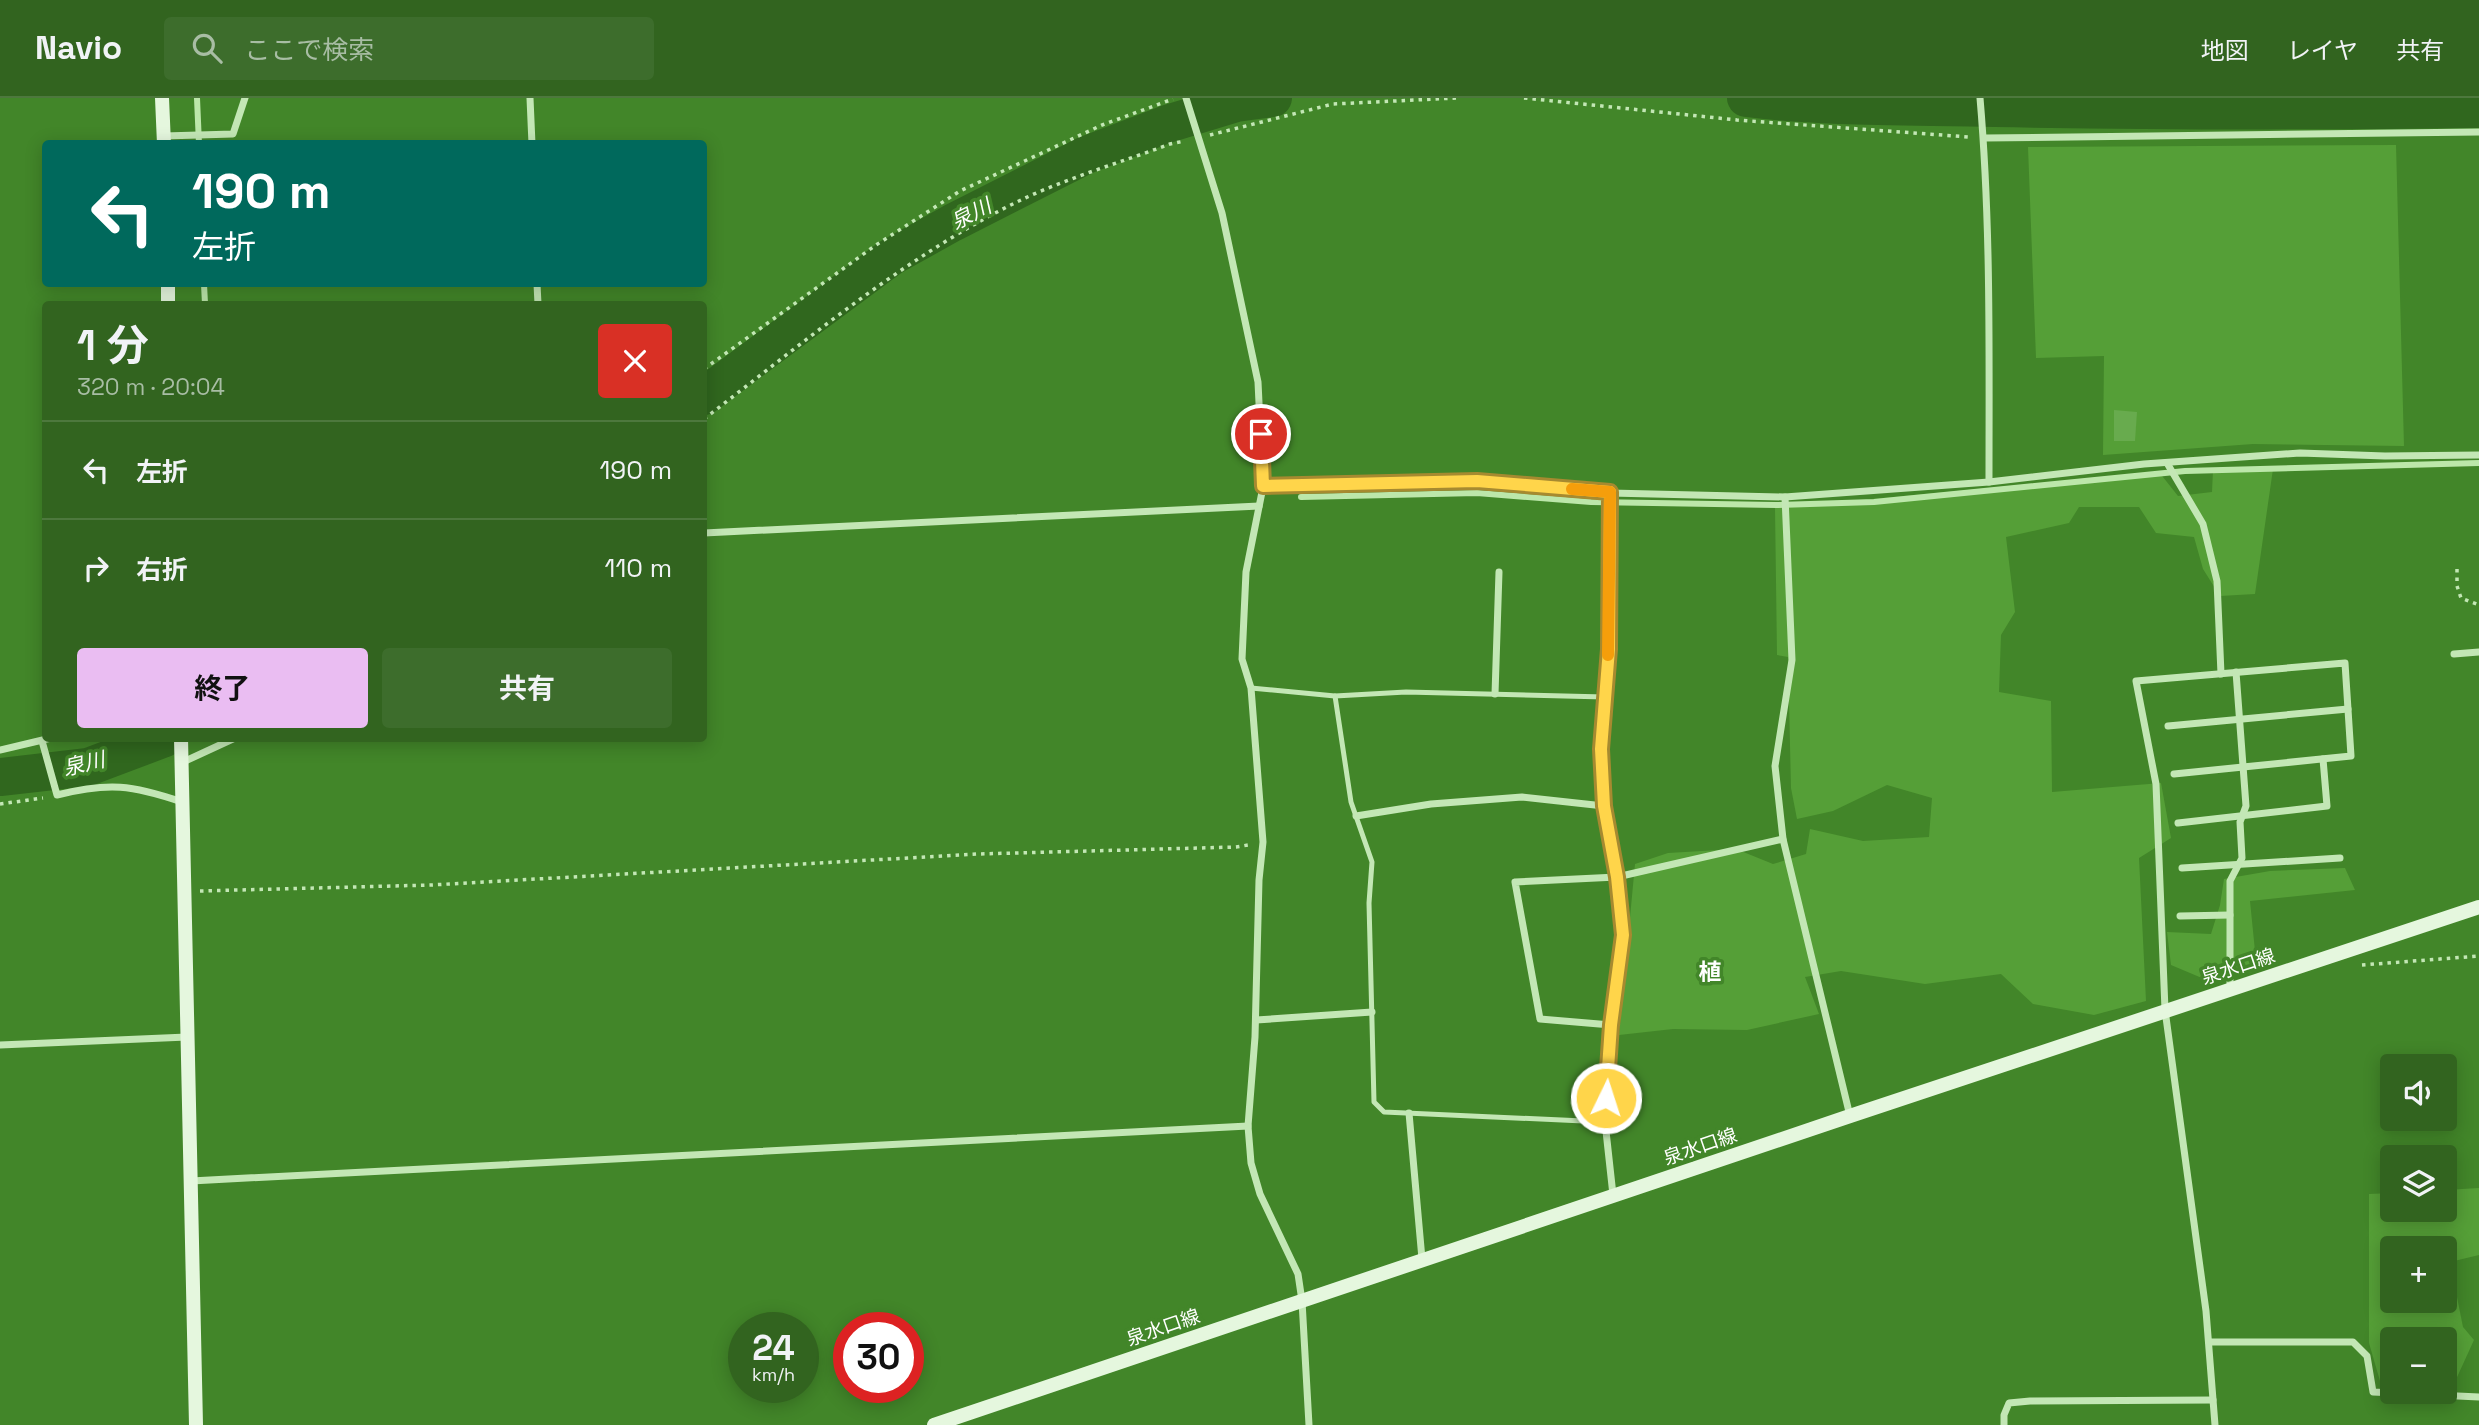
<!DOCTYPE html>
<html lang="ja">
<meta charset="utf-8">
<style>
body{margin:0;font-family:"Space Grotesk","Noto Sans JP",sans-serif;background:#3d6d2c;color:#f1f3f6;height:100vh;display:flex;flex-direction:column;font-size:26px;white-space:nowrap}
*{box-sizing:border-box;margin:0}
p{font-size:23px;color:#a8bda4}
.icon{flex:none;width:38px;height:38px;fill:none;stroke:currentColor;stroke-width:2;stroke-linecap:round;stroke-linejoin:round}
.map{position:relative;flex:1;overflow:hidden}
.drawer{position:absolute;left:42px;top:203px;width:665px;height:441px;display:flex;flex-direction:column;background:#32641f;border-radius:7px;box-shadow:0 4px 18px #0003}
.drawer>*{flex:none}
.banner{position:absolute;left:42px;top:42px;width:665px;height:147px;border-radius:7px;box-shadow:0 4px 18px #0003;background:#00695c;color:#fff;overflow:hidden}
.buttons{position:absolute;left:2380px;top:956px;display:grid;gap:14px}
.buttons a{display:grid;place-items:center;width:77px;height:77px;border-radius:7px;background:#32641f;box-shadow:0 4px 18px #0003;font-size:35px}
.speed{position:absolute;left:728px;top:1214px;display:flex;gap:14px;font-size:35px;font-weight:700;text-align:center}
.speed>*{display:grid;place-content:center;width:91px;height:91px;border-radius:50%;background:#32641f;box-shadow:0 4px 18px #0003;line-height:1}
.speed small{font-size:18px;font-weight:400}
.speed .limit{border:10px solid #d22;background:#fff;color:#111}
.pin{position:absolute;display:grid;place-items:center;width:60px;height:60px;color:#fff;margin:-30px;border:4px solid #fff;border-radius:50%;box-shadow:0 2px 7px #0007}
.me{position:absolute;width:77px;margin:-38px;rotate:4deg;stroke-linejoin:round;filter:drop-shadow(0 0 5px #0008)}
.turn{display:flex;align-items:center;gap:24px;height:147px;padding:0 35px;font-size:32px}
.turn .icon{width:91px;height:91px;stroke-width:2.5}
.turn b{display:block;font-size:49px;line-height:60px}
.round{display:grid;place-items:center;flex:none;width:74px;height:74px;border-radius:7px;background:#3d6d2c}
.summary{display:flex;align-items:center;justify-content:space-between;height:119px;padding:0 35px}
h1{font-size:42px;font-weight:700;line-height:52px}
.cta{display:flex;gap:14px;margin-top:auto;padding:14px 35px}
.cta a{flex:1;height:80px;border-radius:7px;background:#eabdf2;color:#111;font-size:28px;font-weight:700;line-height:80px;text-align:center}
.cta a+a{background:#3d6d2c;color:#f1f3f6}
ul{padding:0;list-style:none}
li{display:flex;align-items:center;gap:21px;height:98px;padding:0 35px;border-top:2px solid #4d783d}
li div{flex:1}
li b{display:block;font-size:26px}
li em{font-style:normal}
header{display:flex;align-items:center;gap:42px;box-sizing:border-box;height:98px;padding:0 35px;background:#32641f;border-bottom:2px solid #4d783d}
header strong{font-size:33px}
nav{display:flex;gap:38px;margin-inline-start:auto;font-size:24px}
.search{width:490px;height:63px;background:#3d6d2c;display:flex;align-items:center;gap:18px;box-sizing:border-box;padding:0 24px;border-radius:7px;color:#a8bda4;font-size:26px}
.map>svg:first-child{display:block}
</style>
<header>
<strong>Navio</strong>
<div class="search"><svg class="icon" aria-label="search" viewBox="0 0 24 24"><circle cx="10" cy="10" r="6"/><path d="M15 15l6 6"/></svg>ここで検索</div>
<nav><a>地図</a><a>レイヤ</a><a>共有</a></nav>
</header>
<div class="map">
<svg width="2479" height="1327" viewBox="0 0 2479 1327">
<rect width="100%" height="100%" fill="#428629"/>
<g fill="#559f37" fill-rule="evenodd">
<polygon points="2396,47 2404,348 2253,346 2103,357 2104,258 2036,260 2028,49"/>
<polygon points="2273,371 2255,496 2220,498 2203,471 2194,439 2156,435 2139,409 2079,409 2069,425 2006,439 2015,514 2001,537 1999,594 2051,603 2052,694 2161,685 2171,740 2139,760 2146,903 2094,917 2033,906 2001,876 1925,886 1841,873 1805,879 1819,916 1747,932 1673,931 1619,937 1635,766 1668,755 1736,751 1773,766 1806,756 1810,731 1863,743 1929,739 1932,700 1887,687 1833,713 1797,721 1791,690 1788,559 1777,557 1775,410 2159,374 2178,398 2212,394 2213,372"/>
<polygon points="2345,770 2355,792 2250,803 2257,873 2209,883 2171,867 2167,834 2211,836 2220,807 2224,781 2270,773"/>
<path d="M 2479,1090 L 2479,1157 L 2450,1164 L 2463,1229 L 2474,1242 L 2453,1288 L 2445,1288 L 2445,1241 L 2392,1241 L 2392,1284 L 2380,1283 L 2369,1245 L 2369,1096 L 2392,1095 L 2392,1111 L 2445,1111 L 2445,1092 ZM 2392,1150 L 2445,1150 L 2445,1202 L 2392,1202 Z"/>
</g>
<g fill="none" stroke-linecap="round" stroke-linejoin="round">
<g stroke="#bce7aa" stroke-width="6">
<polyline points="197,0 199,46"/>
<polyline points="204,186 205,206"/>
<polyline points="1301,399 1477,395 1591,404 1776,407 1874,404 2185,373 2479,365"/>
<polyline points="150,647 157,640"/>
</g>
<g stroke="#30671e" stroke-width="38">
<path d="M 1746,0 C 1829,10 1912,8 1995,10 C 2157,13 2318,13 2479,11"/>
<polyline points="704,298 891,159 952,125 1086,57 1167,26 1236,5 1273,0"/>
<polyline points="0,679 88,669 165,640"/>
</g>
</g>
<polygon fill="#68ab4e" points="2114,312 2137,314 2135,343 2114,343"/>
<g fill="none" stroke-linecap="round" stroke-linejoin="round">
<g stroke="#c3e7b5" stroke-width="3.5" stroke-dasharray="3.5 5" stroke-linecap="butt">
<polyline points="1524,0 1737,22 1968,39"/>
<polyline points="1210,37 1333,6 1456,0"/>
<polyline points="704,271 876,147 960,93 1102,27 1173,1"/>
<path d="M 704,321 C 803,245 908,156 1021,102 C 1067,80 1122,64 1170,46 L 1185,43"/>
<polyline points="2457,471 2457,488 2461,500 2479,507"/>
<polyline points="0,706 43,700"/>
<polyline points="200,793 431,787 978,756 1236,749 1248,747"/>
<polyline points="2362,867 2479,858"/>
</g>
<g stroke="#c3e7b5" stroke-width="5">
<polyline points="1251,590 1335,598 1406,594 1605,599"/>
<polyline points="1335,598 1351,704 1372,764 1369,805 1374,1004 1384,1014 1605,1024"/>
</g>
<g stroke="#c3e7b5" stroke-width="7">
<polyline points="530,0 532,46"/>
<polyline points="1186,0 1222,115 1258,284 1263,389 1246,474 1242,561 1251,590 1263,744 1259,782 1255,939 1248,1028 1251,1065 1260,1096 1298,1176 1302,1203 1309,1327"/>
<path d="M 1980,0 C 1991,128 1989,256 1989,384"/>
<polyline points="164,38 233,36 245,0"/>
<polyline points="1985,40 2479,34"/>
<polyline points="537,186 538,206"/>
<polyline points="2167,365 2203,426 2217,483 2221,576"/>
<polyline points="1263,389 1477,383 1610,395 1785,399 1989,384 2144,366 2300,355 2385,358 2479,357"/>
<polyline points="1610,395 1609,551 1601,651 1604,708 1617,779 1623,837 1611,927 1605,1024 1613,1097"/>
<polyline points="1785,399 1792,562 1775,668 1783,741 1850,1018"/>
<polyline points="704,435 1259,408"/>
<polyline points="2454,556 2479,554"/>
<polyline points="1495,596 1499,474"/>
<polyline points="2168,628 2348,611"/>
<path d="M 42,643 L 57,697 C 109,684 132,687 182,704"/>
<polyline points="0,652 51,640"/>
<polyline points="181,665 235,640"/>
<polyline points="2174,676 2351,658 2345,565 2136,583 2156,686 2165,912 2206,1213 2215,1327"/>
<polyline points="1356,718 1431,706 1522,699 1604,708"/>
<polyline points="2178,725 2327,708 2323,661"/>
<polyline points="2182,770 2340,760"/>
<polyline points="2180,818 2230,817"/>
<polyline points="2230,891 2230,783 2242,760 2240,724 2246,708 2236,574"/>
<polyline points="1256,922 1372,914"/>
<polyline points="1611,927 1540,921 1515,784 1617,779 1783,741"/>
<polyline points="0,947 187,939"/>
<polyline points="1409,1015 1422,1161"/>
<polyline points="191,1083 1248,1028"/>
<polyline points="2209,1244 2353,1244 2367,1258 2373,1294 2479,1299"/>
<polyline points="2004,1327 2004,1317 2009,1305 2030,1303 2213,1302"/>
</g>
<g stroke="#e5f7de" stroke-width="14">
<polyline points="162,0 164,46"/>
<polyline points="168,186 168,206"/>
<polyline points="181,640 196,1327"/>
<polyline points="934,1327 1850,1018 2479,809"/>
</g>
</g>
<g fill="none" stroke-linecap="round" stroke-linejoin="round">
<defs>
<polyline id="route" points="1261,336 1263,388 1477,383 1610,394 1609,551 1601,651 1604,708 1617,779 1623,837 1611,927 1606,1000"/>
</defs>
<use href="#route" stroke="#a68a30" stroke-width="18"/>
<use href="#route" stroke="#ffd54a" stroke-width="12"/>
<polyline stroke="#f59e0b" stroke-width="12" points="1572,391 1610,394 1608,557"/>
</g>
<g text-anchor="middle" stroke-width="7" stroke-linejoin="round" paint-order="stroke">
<g font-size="19" fill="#fff" stroke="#428629">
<text transform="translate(2238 868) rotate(-18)" y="7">泉水口線</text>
<text transform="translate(1700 1048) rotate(-19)" y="7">泉水口線</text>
<text transform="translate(1163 1229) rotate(-19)" y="7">泉水口線</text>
</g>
<g font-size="21" font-style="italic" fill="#fff" stroke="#428629">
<text transform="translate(971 116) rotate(-27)" y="7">泉川</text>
<text transform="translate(84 666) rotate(-13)" y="7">泉川</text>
</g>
<g font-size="23" font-weight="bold" fill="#fff" stroke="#428629">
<text x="1710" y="882">植</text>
</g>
</g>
</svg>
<div class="buttons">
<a><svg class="icon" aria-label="sound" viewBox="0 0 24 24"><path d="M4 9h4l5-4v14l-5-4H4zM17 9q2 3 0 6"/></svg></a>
<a><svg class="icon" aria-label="layers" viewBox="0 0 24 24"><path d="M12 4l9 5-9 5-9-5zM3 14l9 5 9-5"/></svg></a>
<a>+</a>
<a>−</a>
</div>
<div class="speed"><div>24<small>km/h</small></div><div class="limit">30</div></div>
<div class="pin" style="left:1261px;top:336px;background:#d93025"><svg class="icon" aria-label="arrive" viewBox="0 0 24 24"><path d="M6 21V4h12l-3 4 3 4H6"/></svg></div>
<svg class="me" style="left:1606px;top:1000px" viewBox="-20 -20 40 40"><circle r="17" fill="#ffd54a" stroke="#fff" stroke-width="3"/><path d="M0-11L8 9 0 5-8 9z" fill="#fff"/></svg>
<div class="banner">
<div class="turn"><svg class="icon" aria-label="left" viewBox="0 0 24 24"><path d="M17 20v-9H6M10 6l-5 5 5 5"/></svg><div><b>190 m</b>左折</div></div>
</div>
<section class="drawer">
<div class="summary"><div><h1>1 分</h1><p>320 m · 20:04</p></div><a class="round" style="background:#d93025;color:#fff"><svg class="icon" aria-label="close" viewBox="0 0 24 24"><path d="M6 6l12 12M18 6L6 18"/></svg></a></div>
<ul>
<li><svg class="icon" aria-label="left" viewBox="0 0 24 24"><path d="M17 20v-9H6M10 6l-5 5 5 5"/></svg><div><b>左折</b></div><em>190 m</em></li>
<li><svg class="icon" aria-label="right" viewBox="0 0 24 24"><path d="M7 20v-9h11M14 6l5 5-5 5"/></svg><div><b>右折</b></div><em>110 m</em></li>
</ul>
<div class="cta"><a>終了</a><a>共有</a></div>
</section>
</div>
